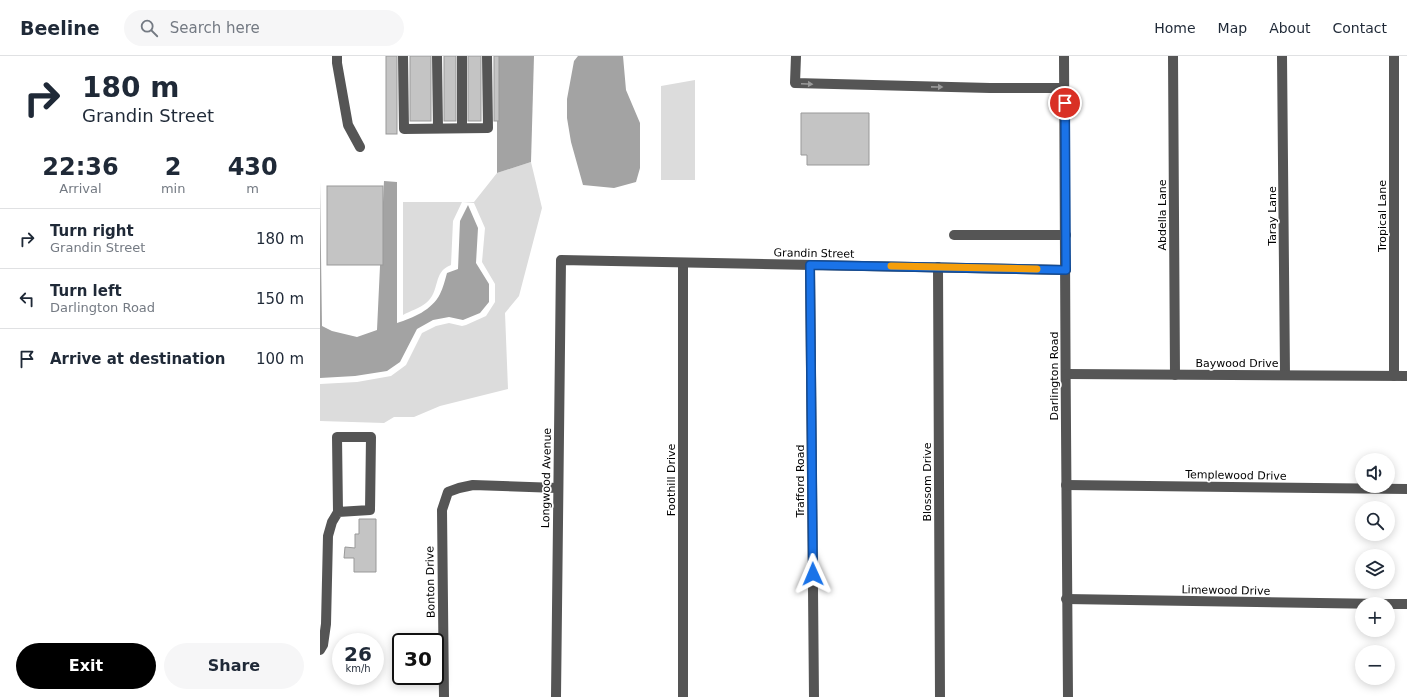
<!DOCTYPE html>
<meta charset="utf-8">
<style>
body{margin:0;font-family:"DejaVu Sans",sans-serif;background:#f6f6f7;color:#1f2937;height:100vh;display:flex;flex-direction:column;font-size:15px;white-space:nowrap}
*{box-sizing:border-box;margin:0}
p{font-size:13px;color:#747a83}
.icon{flex:none;width:22px;height:22px;fill:none;stroke:currentColor;stroke-width:2;stroke-linecap:round;stroke-linejoin:round}
.map{position:relative;flex:1;overflow:hidden}
.details{display:flex;flex-direction:column;background:#fff;width:320px}
.details>*{flex:none}
.banner{background:#fff;color:#1f2937;overflow:hidden}
.tools{position:absolute;left:1035px;top:397px;display:grid;gap:8px}
.tools a{display:grid;place-items:center;width:40px;height:40px;border-radius:50%;background:#fff;box-shadow:0 2px 10px #0003;font-size:20px}
.speed{position:absolute;left:12px;top:577px;display:flex;gap:8px;font-size:20px;font-weight:700;text-align:center}
.speed>*{display:grid;place-content:center;width:52px;height:52px;border-radius:50%;background:#fff;box-shadow:0 2px 10px #0003;line-height:1}
.speed small{font-size:10px;font-weight:400}
.speed .limit{border:2px solid #111;border-radius:6px;background:#fff;color:#111}
.pin{position:absolute;display:grid;place-items:center;width:34px;height:34px;color:#fff;margin:-17px;border:2px solid #fff;border-radius:50%;box-shadow:0 1px 4px #0007}
.me{position:absolute;width:44px;margin:-22px;rotate:359deg;stroke-linejoin:round;filter:drop-shadow(0 0 3px #0008)}
.turn{display:flex;align-items:center;gap:14px;height:84px;padding:0 16px;font-size:18px}
.turn .icon{width:52px;height:52px;stroke-width:2.5}
.turn b{display:block;font-size:28px;line-height:34px}
.eta{display:flex;justify-content:space-evenly;align-items:center;height:68px;text-align:center}
.eta b{font-size:24px;font-weight:700;line-height:28px}
.action{display:flex;gap:8px;margin-top:auto;padding:8px 16px}
.action a{flex:1;height:46px;border-radius:24px;background:#000;color:#fff;font-size:16px;font-weight:700;line-height:46px;text-align:center}
.action a+a{background:#f6f6f7;color:#1f2937}
ul{padding:0;list-style:none}
li{display:flex;align-items:center;gap:12px;height:60px;padding:0 16px;border-top:1px solid #e0e1e3}
li div{flex:1}
li b{display:block;font-size:15px}
li em{font-style:normal}
header{display:flex;align-items:center;gap:24px;box-sizing:border-box;height:56px;padding:0 20px;background:#fff;border-bottom:1px solid #e0e1e3}
header strong{font-size:19px}
nav{display:flex;gap:22px;margin-inline-start:auto;font-size:14px}
.search{width:280px;height:36px;background:#f6f6f7;display:flex;align-items:center;gap:10px;box-sizing:border-box;padding:0 14px;border-radius:22px;color:#747a83;font-size:15px}
main{display:flex;flex:1;min-height:0}
.map>svg:first-child{display:block}
</style>
<header>
<strong>Beeline</strong>
<div class="search"><svg class="icon" aria-label="search" viewBox="0 0 24 24"><circle cx="10" cy="10" r="6"/><path d="M15 15l6 6"/></svg>Search here</div>
<nav><a>Home</a><a>Map</a><a>About</a><a>Contact</a></nav>
</header>
<main>
<section class="details">
<div class="banner">
<div class="turn"><svg class="icon" aria-label="right" viewBox="0 0 24 24"><path d="M7 20v-9h11M14 6l5 5-5 5"/></svg><div><b>180 m</b>Grandin Street</div></div>
</div>
<div class="eta">
<div><b>22:36</b><p>Arrival</p></div>
<div><b>2</b><p>min</p></div>
<div><b>430</b><p>m</p></div>
</div>
<ul>
<li><svg class="icon" aria-label="right" viewBox="0 0 24 24"><path d="M7 20v-9h11M14 6l5 5-5 5"/></svg><div><b>Turn right</b><p>Grandin Street</p></div><em>180 m</em></li>
<li><svg class="icon" aria-label="left" viewBox="0 0 24 24"><path d="M17 20v-9H6M10 6l-5 5 5 5"/></svg><div><b>Turn left</b><p>Darlington Road</p></div><em>150 m</em></li>
<li><svg class="icon" aria-label="arrive" viewBox="0 0 24 24"><path d="M6 21V4h12l-3 4 3 4H6"/></svg><div><b>Arrive at destination</b></div><em>100 m</em></li>
</ul>
<div class="action"><a>Exit</a><a>Share</a></div>
</section>
<div class="map">
<svg width="1087" height="641" viewBox="0 0 1087 641">
<rect width="100%" height="100%" fill="#fff"/>
<g fill="#dcdcdc">
<polygon points="375,24 375,124 341,124 341,30"/>
<path d="M 211,106 L 222,152 L 199,240 L 185,257 L 188,333 L 120,350 L 94,361 L 74,361 L 64,367 L 0,365 L 0,328 L 37,326 L 71,320 L 86,309 L 102,277 L 116,270 L 129,267 L 142,270 L 146,269 L 166,260 L 175,246 L 175,228 L 162,206 L 165,172 L 154,147 L 142,146 L 133,165 L 131,209 C 112,216 121,235 106,247 C 100,252 90,255 83,259 L 83,146 L 154,146 L 177,117 Z"/>
</g>
<g fill="#a3a3a3">
<polygon points="177,0 214,0 211,106 177,117"/>
<polygon points="258,0 303,0 306,34 320,67 320,112 316,126 294,132 263,129 251,86 247,62 247,43 254,5"/>
<path d="M 64,125 L 77,126 L 77,267 C 93,262 112,254 120,238 C 123,232 125,224 127,217 L 138,213 L 140,165 L 148,149 L 158,172 L 156,207 L 169,228 L 169,246 L 160,257 L 143,264 L 129,261 L 113,264 L 97,273 L 80,306 L 67,315 L 35,320 L 0,322 L 0,126 L 2,270 L 12,275 L 37,281 L 57,274 Z"/>
</g>
<g fill="#c4c4c4" stroke="#999">
<rect x="66" y="0" width="11" height="78"/>
<rect x="90" y="0" width="21" height="65"/>
<rect x="124" y="0" width="12" height="65"/>
<rect x="148" y="0" width="13" height="65"/>
<rect x="174" y="0" width="5" height="65"/>
<polygon points="481,57 549,57 549,109 487,109 487,99 481,99"/>
<rect x="7" y="130" width="56" height="79"/>
<polygon points="39,463 56,463 56,516 34,516 34,502 24,502 25,491 35,492 35,478 39,478"/>
</g>
<g fill="none" stroke-linecap="round" stroke-linejoin="round">
<g stroke="#555" stroke-width="10">
<polyline points="17,0 17,7 28,69 40,91"/>
<polyline points="83,0 84,73 168,72 167,0"/>
<polyline points="117,0 118,72"/>
<polyline points="142,0 142,72"/>
<polyline points="476,0 475,27 670,32 744,32"/>
<path d="M 744,0 C 746,214 745,427 748,641"/>
<polyline points="853,0 855,319"/>
<polyline points="962,0 965,319"/>
<polyline points="1074,0 1074,320"/>
<polyline points="634,179 746,179"/>
<polyline points="363,207 363,641"/>
<polyline points="490,209 494,641"/>
<polyline points="618,211 620,641"/>
<polyline points="746,318 1087,320"/>
<polyline points="746,429 1087,433"/>
<polyline points="746,543 1065,548"/>
<polyline points="1068,548 1087,548"/>
<polyline points="0,594 3,589 6,568 8,480 12,466 18,456 17,381 51,381 50,454 18,456"/>
<polyline points="124,641 122,454 128,436 139,432 153,429 238,432"/>
<polyline points="236,641 241,204 746,214"/>
</g>
</g>
<defs><path id="oneway-solid" d="M-6-.8H1V-3.2L6.5 0L1 3.2V.8H-6Z"/></defs>
<g fill="#999">
<use href="#oneway-solid" transform="translate(487 28) rotate(2)"/>
<use href="#oneway-solid" transform="translate(617 31) rotate(1)"/>
</g>
<g fill="none" stroke-linecap="round" stroke-linejoin="round">
<defs>
<polyline id="route" points="493,518 490,209 746,214 745,47"/>
</defs>
<use href="#route" stroke="#114b97" stroke-width="10"/>
<use href="#route" stroke="#1a73e8" stroke-width="7"/>
<polyline stroke="#f59e0b" stroke-width="7" points="571,210 717,213"/>
</g>
<g text-anchor="middle" stroke-width="3.5" stroke-linejoin="round" paint-order="stroke">
<g font-size="11" fill="#000" stroke="#fff">
<text transform="translate(842 159) rotate(-90)" y="4">Abdella Lane</text>
<text transform="translate(952 160) rotate(-90)" y="4">Taray Lane</text>
<text transform="translate(1062 160) rotate(-90)" y="4">Tropical Lane</text>
<text transform="translate(494 197) rotate(1)" y="4">Grandin Street</text>
<text x="917" y="311">Baywood Drive</text>
<text transform="translate(734 320) rotate(-90)" y="4">Darlington Road</text>
<text transform="translate(916 419) rotate(1)" y="4">Templewood Drive</text>
<text transform="translate(226 422) rotate(-89)" y="4">Longwood Avenue</text>
<text transform="translate(351 424) rotate(-90)" y="4">Foothill Drive</text>
<text transform="translate(480 425) rotate(-90)" y="4">Trafford Road</text>
<text transform="translate(607 426) rotate(-90)" y="4">Blossom Drive</text>
<text transform="translate(110 526) rotate(-91)" y="4">Bonton Drive</text>
<text transform="translate(906 534) rotate(1)" y="4">Limewood Drive</text>
</g>
</g>
</svg>
<div class="tools">
<a><svg class="icon" aria-label="sound" viewBox="0 0 24 24"><path d="M4 9h4l5-4v14l-5-4H4zM17 9q2 3 0 6"/></svg></a>
<a><svg class="icon" aria-label="search" viewBox="0 0 24 24"><circle cx="10" cy="10" r="6"/><path d="M15 15l6 6"/></svg></a>
<a><svg class="icon" aria-label="layers" viewBox="0 0 24 24"><path d="M12 4l9 5-9 5-9-5zM3 14l9 5 9-5"/></svg></a>
<a>+</a>
<a>−</a>
</div>
<div class="speed"><div>26<small>km/h</small></div><div class="limit">30</div></div>
<div class="pin" style="left:745px;top:47px;background:#d93025"><svg class="icon" aria-label="arrive" viewBox="0 0 24 24"><path d="M6 21V4h12l-3 4 3 4H6"/></svg></div>
<svg class="me" style="left:493px;top:518px" viewBox="-20 -20 40 40"><path d="M0-17L14 15 0 8-14 15z" fill="#1a73e8" stroke="#fff" stroke-width="4"/></svg>
</div>
</main>
